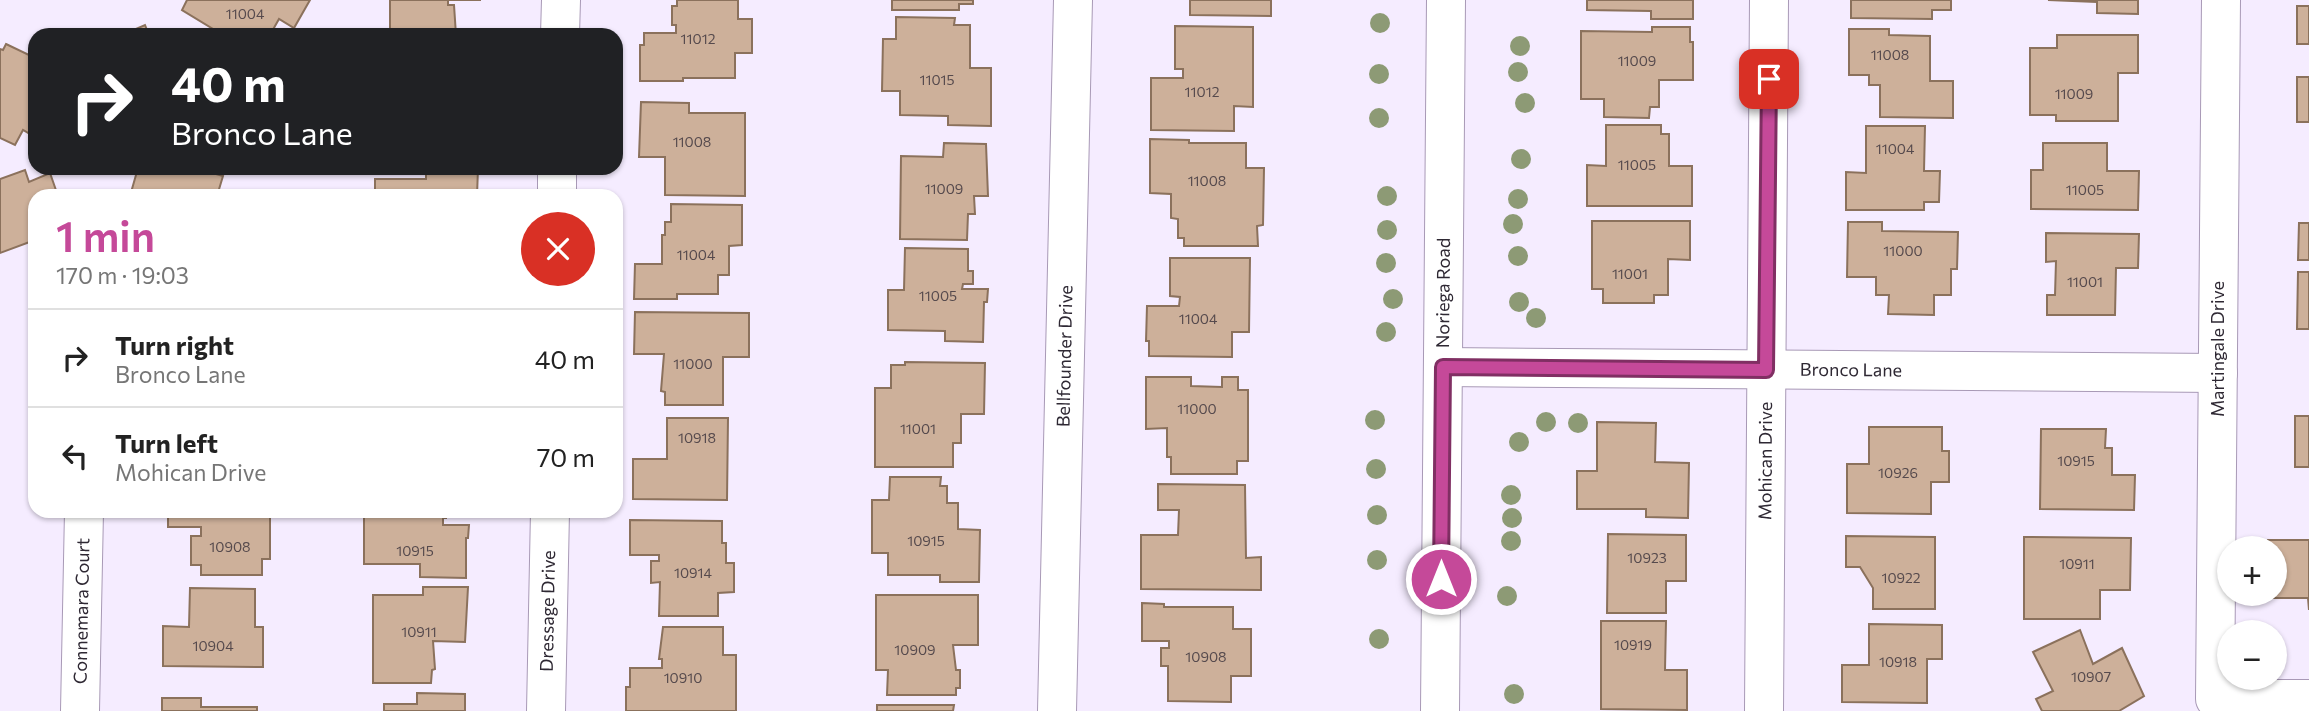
<!DOCTYPE html>
<meta charset="utf-8">
<style>
body{margin:0;font-family:Commissioner,sans-serif;background:#f6f6f6;color:#222;height:100vh;display:flex;flex-direction:column;font-size:26px;white-space:nowrap}
*{box-sizing:border-box;margin:0}
p{font-size:23px;color:#767676}
.icon{flex:none;width:38px;height:38px;fill:none;stroke:currentColor;stroke-width:2;stroke-linecap:round;stroke-linejoin:round}
.map{position:relative;flex:1;overflow:hidden}
.panel{position:absolute;left:28px;top:189px;width:595px;height:329px;display:flex;flex-direction:column;background:#fff;border-radius:21px;box-shadow:0 2px 5px #0004}
.panel>*{flex:none}
.banner{position:absolute;left:28px;top:28px;width:595px;height:147px;border-radius:21px;box-shadow:0 2px 5px #0004;background:#202124;color:#fff;overflow:hidden}
.controls{position:absolute;left:2217px;top:536px;display:grid;gap:14px}
.controls a{display:grid;place-items:center;width:70px;height:70px;border-radius:50%;background:#fff;box-shadow:0 2px 5px #0004;font-size:35px}
.pin{position:absolute;display:grid;place-items:center;width:60px;height:60px;color:#fff;margin:-30px;border-radius:14px;box-shadow:0 4px 10px #0006}
.me{position:absolute;width:77px;margin:-38px;rotate:0deg;stroke-linejoin:round;filter:drop-shadow(0 0 5px #0008)}
.turn{display:flex;align-items:center;gap:24px;height:147px;padding:0 28px;font-size:32px}
.turn .icon{width:91px;height:91px;stroke-width:2.5}
.turn b{display:block;font-size:49px;line-height:60px}
.round{display:grid;place-items:center;flex:none;width:74px;height:74px;border-radius:37px;background:#f6f6f6}
.headline{display:flex;align-items:center;justify-content:space-between;height:119px;padding:0 28px}
h1{font-size:42px;font-weight:600;line-height:52px;color:#c54999}
ul{padding:0;list-style:none}
li{display:flex;align-items:center;gap:21px;height:98px;padding:0 28px;border-top:2px solid #e0e0e0}
li div{flex:1}
li b{display:block;font-size:26px}
li em{font-style:normal}
.map>svg:first-child{display:block}
</style>
<div class="map">
<svg width="2309" height="711" viewBox="0 0 2309 711">
<rect width="100%" height="100%" fill="#f5ecff"/>
<g fill="#cdb09a" stroke="#8b715c" stroke-width="2">
<polygon points="187,0 310,0 294,28 279,19 270,35 263,31 260,35 223,35 182,10"/>
<polygon points="390,0 481,0 448,0 448,5 454,5 456,35 390,35"/>
<polygon points="677,0 738,0 738,19 752,19 752,53 735,53 735,78 683,78 683,81 640,81 640,45 644,45 644,33 676,33 676,25 672,25 672,6 677,6"/>
<polygon points="892,0 973,0 973,4 959,4 959,10 892,10"/>
<polygon points="1190,0 1271,0 1271,16 1190,15"/>
<polygon points="1587,0 1693,0 1693,19 1651,19 1651,11 1587,10"/>
<polygon points="1851,0 1951,0 1951,10 1932,10 1932,19 1851,18"/>
<polygon points="2048,0 2138,0 2138,14 2097,13 2097,2"/>
<rect x="2297" y="6" width="12" height="38"/>
<polygon points="896,17 955,18 954,25 970,25 970,68 991,68 991,126 948,125 948,116 900,115 900,91 882,91 883,39 896,39"/>
<polygon points="145,25 149,35 122,35"/>
<polygon points="1175,26 1253,27 1253,107 1234,106 1234,131 1151,130 1151,78 1183,78 1183,69 1175,69"/>
<polygon points="1652,27 1690,27 1690,42 1693,42 1693,80 1659,80 1659,107 1650,107 1649,118 1604,117 1604,99 1581,99 1581,31 1652,32"/>
<polygon points="1849,29 1889,29 1889,35 1930,36 1930,81 1953,81 1953,118 1880,117 1880,85 1869,85 1869,75 1849,75"/>
<polygon points="2057,35 2138,35 2138,73 2118,73 2118,121 2056,121 2056,115 2030,115 2030,48 2057,48"/>
<polygon points="6,44 33,57 35,53 35,137 23,130 15,145 0,138 0,49 3,50"/>
<rect x="2297" y="77" width="12" height="45"/>
<polygon points="641,102 689,103 689,113 745,113 745,196 665,195 665,157 639,157"/>
<polygon points="1606,125 1661,125 1661,134 1669,134 1669,166 1692,166 1692,206 1587,206 1587,165 1606,166"/>
<polygon points="1866,126 1925,126 1924,171 1940,171 1939,202 1924,202 1924,210 1846,210 1846,172 1866,173"/>
<polygon points="1150,139 1189,140 1189,143 1246,143 1246,168 1264,168 1263,225 1257,226 1258,246 1184,246 1184,238 1178,238 1178,219 1171,218 1171,194 1150,193"/>
<polygon points="944,143 986,144 988,196 974,196 975,214 968,214 967,240 900,239 901,156 943,157"/>
<polygon points="2043,143 2107,143 2107,171 2139,171 2138,210 2031,209 2031,170 2043,170"/>
<polygon points="138,168 195,168 223,176 217,196 130,196"/>
<polygon points="426,168 478,168 477,196 375,196 375,179 426,179"/>
<polygon points="25,170 29,182 50,173 58,196 35,196 35,240 0,253 0,179"/>
<polygon points="671,204 742,205 742,245 729,246 729,275 718,275 718,294 677,294 677,299 634,299 635,264 662,264 662,235 665,235 665,222 671,222"/>
<polygon points="1592,221 1690,221 1690,260 1668,259 1668,295 1654,295 1654,303 1603,303 1603,289 1592,289"/>
<polygon points="1848,222 1882,222 1882,231 1958,232 1957,269 1951,269 1951,295 1934,295 1934,315 1888,314 1889,295 1876,295 1876,277 1847,277"/>
<polygon points="2299,223 2309,223 2309,260 2298,260"/>
<polygon points="2046,233 2139,234 2138,268 2116,268 2115,315 2047,315 2047,295 2055,295 2056,261 2046,262"/>
<polygon points="905,248 968,249 968,271 973,271 973,284 963,284 962,289 988,289 987,302 984,302 983,342 945,341 945,331 888,330 888,290 904,290"/>
<polygon points="1170,258 1250,258 1249,332 1232,332 1232,357 1149,356 1149,341 1146,341 1147,306 1179,306 1180,297 1170,296"/>
<polygon points="2298,272 2309,272 2309,329 2297,329"/>
<polygon points="635,312 749,313 749,357 723,357 723,405 665,405 665,392 661,391 664,354 634,354"/>
<polygon points="905,362 985,363 984,414 961,414 961,443 953,443 953,467 875,467 875,388 891,388 891,365 905,365"/>
<polygon points="1146,377 1191,377 1191,386 1222,387 1222,377 1238,377 1238,390 1248,390 1248,461 1237,461 1237,474 1171,474 1171,457 1167,457 1167,428 1146,429"/>
<rect x="2295" y="416" width="14" height="51"/>
<polygon points="667,418 728,418 727,500 633,499 633,459 667,459"/>
<polygon points="1597,422 1656,423 1655,462 1689,463 1688,518 1646,517 1646,509 1577,509 1577,471 1597,471"/>
<polygon points="1869,427 1942,427 1942,451 1949,451 1949,482 1931,482 1931,514 1847,513 1847,464 1869,464"/>
<polygon points="2041,429 2106,429 2105,448 2112,448 2112,475 2135,475 2134,510 2040,509"/>
<polygon points="890,477 941,477 940,486 947,486 947,503 958,503 958,529 980,530 979,582 940,582 940,575 888,575 888,553 872,553 872,500 889,500"/>
<polygon points="1158,484 1245,485 1246,558 1261,557 1261,590 1141,589 1141,535 1178,535 1179,510 1158,510"/>
<polygon points="168,511 270,511 270,559 262,559 262,575 201,575 201,565 191,565 191,536 201,536 201,527 168,527"/>
<polygon points="364,511 446,511 446,518 443,518 443,525 469,525 468,538 466,538 466,578 420,577 420,564 364,564"/>
<polygon points="630,520 722,521 722,543 726,543 726,563 734,563 734,592 718,593 718,616 659,616 660,582 651,583 651,561 659,561 659,555 630,555"/>
<polygon points="1608,534 1686,535 1686,581 1666,581 1666,613 1607,613"/>
<polygon points="1846,536 1935,537 1935,609 1873,609 1873,588 1860,567 1846,567"/>
<polygon points="2024,537 2131,538 2130,590 2100,590 2100,619 2024,619"/>
<polygon points="2268,540 2309,540 2309,610 2308,598 2268,598 2268,593 2275,593 2275,548 2268,548"/>
<polygon points="423,587 468,587 465,642 433,641 435,669 432,670 431,683 373,683 373,595 423,595"/>
<polygon points="190,588 255,589 255,627 263,627 263,667 163,666 163,626 189,627"/>
<polygon points="876,595 978,595 978,645 953,645 956,670 960,670 960,688 956,688 956,695 887,695 888,670 876,670"/>
<polygon points="1142,603 1164,604 1164,607 1233,607 1233,629 1251,629 1251,676 1231,676 1231,702 1168,701 1168,666 1161,666 1161,648 1169,648 1169,641 1142,641"/>
<polygon points="1601,621 1666,621 1665,670 1687,670 1687,710 1601,709"/>
<polygon points="1869,624 1942,625 1942,659 1927,659 1927,703 1842,702 1842,665 1869,665"/>
<polygon points="663,627 723,627 723,655 736,655 736,711 626,711 626,687 630,687 630,668 662,668 662,659 659,659"/>
<polygon points="2080,630 2093,664 2122,648 2144,696 2119,711 2042,711 2036,699 2053,691 2033,652"/>
<polygon points="417,693 465,694 465,711 384,711 384,704 417,704"/>
<polygon points="162,698 201,698 201,707 257,707 257,711 162,711"/>
<polygon points="877,705 954,705 953,711 877,711"/>
</g>
<g fill="none" stroke-linecap="round" stroke-linejoin="round">
<defs>
<g id="minor">
<polyline points="2221,0 2215,699 2309,699"/>
<polyline points="560,35 561,0"/>
<polyline points="557,196 557,168"/>
<path id="s1" d="M 1443,367 L 2218,373"/>
<path id="s2" d="M 80,711 L 84,511"/>
<path id="s3" d="M 546,711 L 550,511"/>
<path id="s4" d="M 1057,711 L 1073,0"/>
<path id="s5" d="M 1440,711 L 1446,0"/>
<path id="s6" d="M 1764,711 L 1769,0"/>
</g>
</defs>
<use href="#minor" stroke="#a899b6" stroke-width="40"/>
<use href="#minor" stroke="#fff" stroke-width="38"/>
</g>
<g fill="#8d9a75">
<circle cx="1380" cy="23" r="10"/>
<circle cx="1520" cy="46" r="10"/>
<circle cx="1518" cy="72" r="10"/>
<circle cx="1379" cy="74" r="10"/>
<circle cx="1525" cy="103" r="10"/>
<circle cx="1379" cy="118" r="10"/>
<circle cx="1521" cy="159" r="10"/>
<circle cx="1387" cy="196" r="10"/>
<circle cx="1518" cy="199" r="10"/>
<circle cx="1513" cy="224" r="10"/>
<circle cx="1387" cy="230" r="10"/>
<circle cx="1518" cy="256" r="10"/>
<circle cx="1386" cy="263" r="10"/>
<circle cx="1393" cy="299" r="10"/>
<circle cx="1519" cy="302" r="10"/>
<circle cx="1536" cy="318" r="10"/>
<circle cx="1386" cy="332" r="10"/>
<circle cx="1375" cy="420" r="10"/>
<circle cx="1546" cy="422" r="10"/>
<circle cx="1578" cy="423" r="10"/>
<circle cx="1519" cy="442" r="10"/>
<circle cx="1376" cy="469" r="10"/>
<circle cx="1511" cy="495" r="10"/>
<circle cx="1377" cy="515" r="10"/>
<circle cx="1512" cy="518" r="10"/>
<circle cx="1511" cy="541" r="10"/>
<circle cx="1377" cy="560" r="10"/>
<circle cx="1507" cy="596" r="10"/>
<circle cx="1379" cy="639" r="10"/>
<circle cx="1514" cy="694" r="10"/>
</g>
<g fill="none" stroke-linecap="round" stroke-linejoin="round">
<defs>
<polyline id="route" points="1441,579 1443,367 1766,370 1769,79"/>
</defs>
<use href="#route" stroke="#802f63" stroke-width="18"/>
<use href="#route" stroke="#c54999" stroke-width="12"/>
</g>
<g text-anchor="middle" stroke-width="5" stroke-linejoin="round" paint-order="stroke">
<g font-size="14" fill="#564a4d">
<text x="245" y="19">11004</text>
<text x="698" y="44">11012</text>
<text x="1890" y="60">11008</text>
<text x="1637" y="66">11009</text>
<text x="937" y="85">11015</text>
<text x="1202" y="97">11012</text>
<text x="2074" y="99">11009</text>
<text x="692" y="147">11008</text>
<text x="1895" y="154">11004</text>
<text x="1637" y="170">11005</text>
<text x="1207" y="186">11008</text>
<text x="944" y="194">11009</text>
<text x="2085" y="195">11005</text>
<text x="1903" y="256">11000</text>
<text x="696" y="260">11004</text>
<text x="1630" y="279">11001</text>
<text x="2085" y="287">11001</text>
<text x="938" y="301">11005</text>
<text x="1198" y="324">11004</text>
<text x="693" y="369">11000</text>
<text x="1197" y="414">11000</text>
<text x="918" y="434">11001</text>
<text x="697" y="443">10918</text>
<text x="2076" y="466">10915</text>
<text x="1898" y="478">10926</text>
<text x="926" y="546">10915</text>
<text x="230" y="552">10908</text>
<text x="415" y="556">10915</text>
<text x="1647" y="563">10923</text>
<text x="2077" y="569">10911</text>
<text x="693" y="578">10914</text>
<text x="1901" y="583">10922</text>
<text x="419" y="637">10911</text>
<text x="1633" y="650">10919</text>
<text x="213" y="651">10904</text>
<text x="915" y="655">10909</text>
<text x="1206" y="662">10908</text>
<text x="1898" y="667">10918</text>
<text x="2091" y="682">10907</text>
<text x="683" y="683">10910</text>
</g>
<g font-size="18" fill="#2e2833" stroke="#fff">
<text dy="6" stroke="none"><textPath href="#s5" startOffset="418">Noriega Road</textPath></text>
<text transform="translate(2218 349) rotate(-90)" y="6">Martingale Drive</text>
<text dy="6" stroke="none"><textPath href="#s4" startOffset="355">Bellfounder Drive</textPath></text>
<text dy="6" stroke="none"><textPath href="#s1" startOffset="408">Bronco Lane</textPath></text>
<text dy="6" stroke="none"><textPath href="#s6" startOffset="250">Mohican Drive</textPath></text>
<text dy="6" stroke="none"><textPath href="#s2" startOffset="100">Connemara Court</textPath></text>
<text dy="6" stroke="none"><textPath href="#s3" startOffset="100">Dressage Drive</textPath></text>
</g>
</g>
</svg>
<div class="controls">
<a>+</a>
<a>−</a>
</div>
<div class="pin" style="left:1769px;top:79px;background:#d93025"><svg class="icon" aria-label="arrive" viewBox="0 0 24 24"><path d="M6 21V4h12l-3 4 3 4H6"/></svg></div>
<svg class="me" style="left:1441px;top:579px" viewBox="-20 -20 40 40"><circle r="17" fill="#c54999" stroke="#fff" stroke-width="3"/><path d="M0-11L8 9 0 5-8 9z" fill="#fff"/></svg>
<div class="banner">
<div class="turn"><svg class="icon" aria-label="right" viewBox="0 0 24 24"><path d="M7 20v-9h11M14 6l5 5-5 5"/></svg><div><b>40 m</b>Bronco Lane</div></div>
</div>
<section class="panel">
<div class="headline"><div><h1>1 min</h1><p>170 m · 19:03</p></div><a class="round" style="background:#d93025;color:#fff"><svg class="icon" aria-label="close" viewBox="0 0 24 24"><path d="M6 6l12 12M18 6L6 18"/></svg></a></div>
<ul>
<li><svg class="icon" aria-label="right" viewBox="0 0 24 24"><path d="M7 20v-9h11M14 6l5 5-5 5"/></svg><div><b>Turn right</b><p>Bronco Lane</p></div><em>40 m</em></li>
<li><svg class="icon" aria-label="left" viewBox="0 0 24 24"><path d="M17 20v-9H6M10 6l-5 5 5 5"/></svg><div><b>Turn left</b><p>Mohican Drive</p></div><em>70 m</em></li>
</ul>
</section>
</div>
